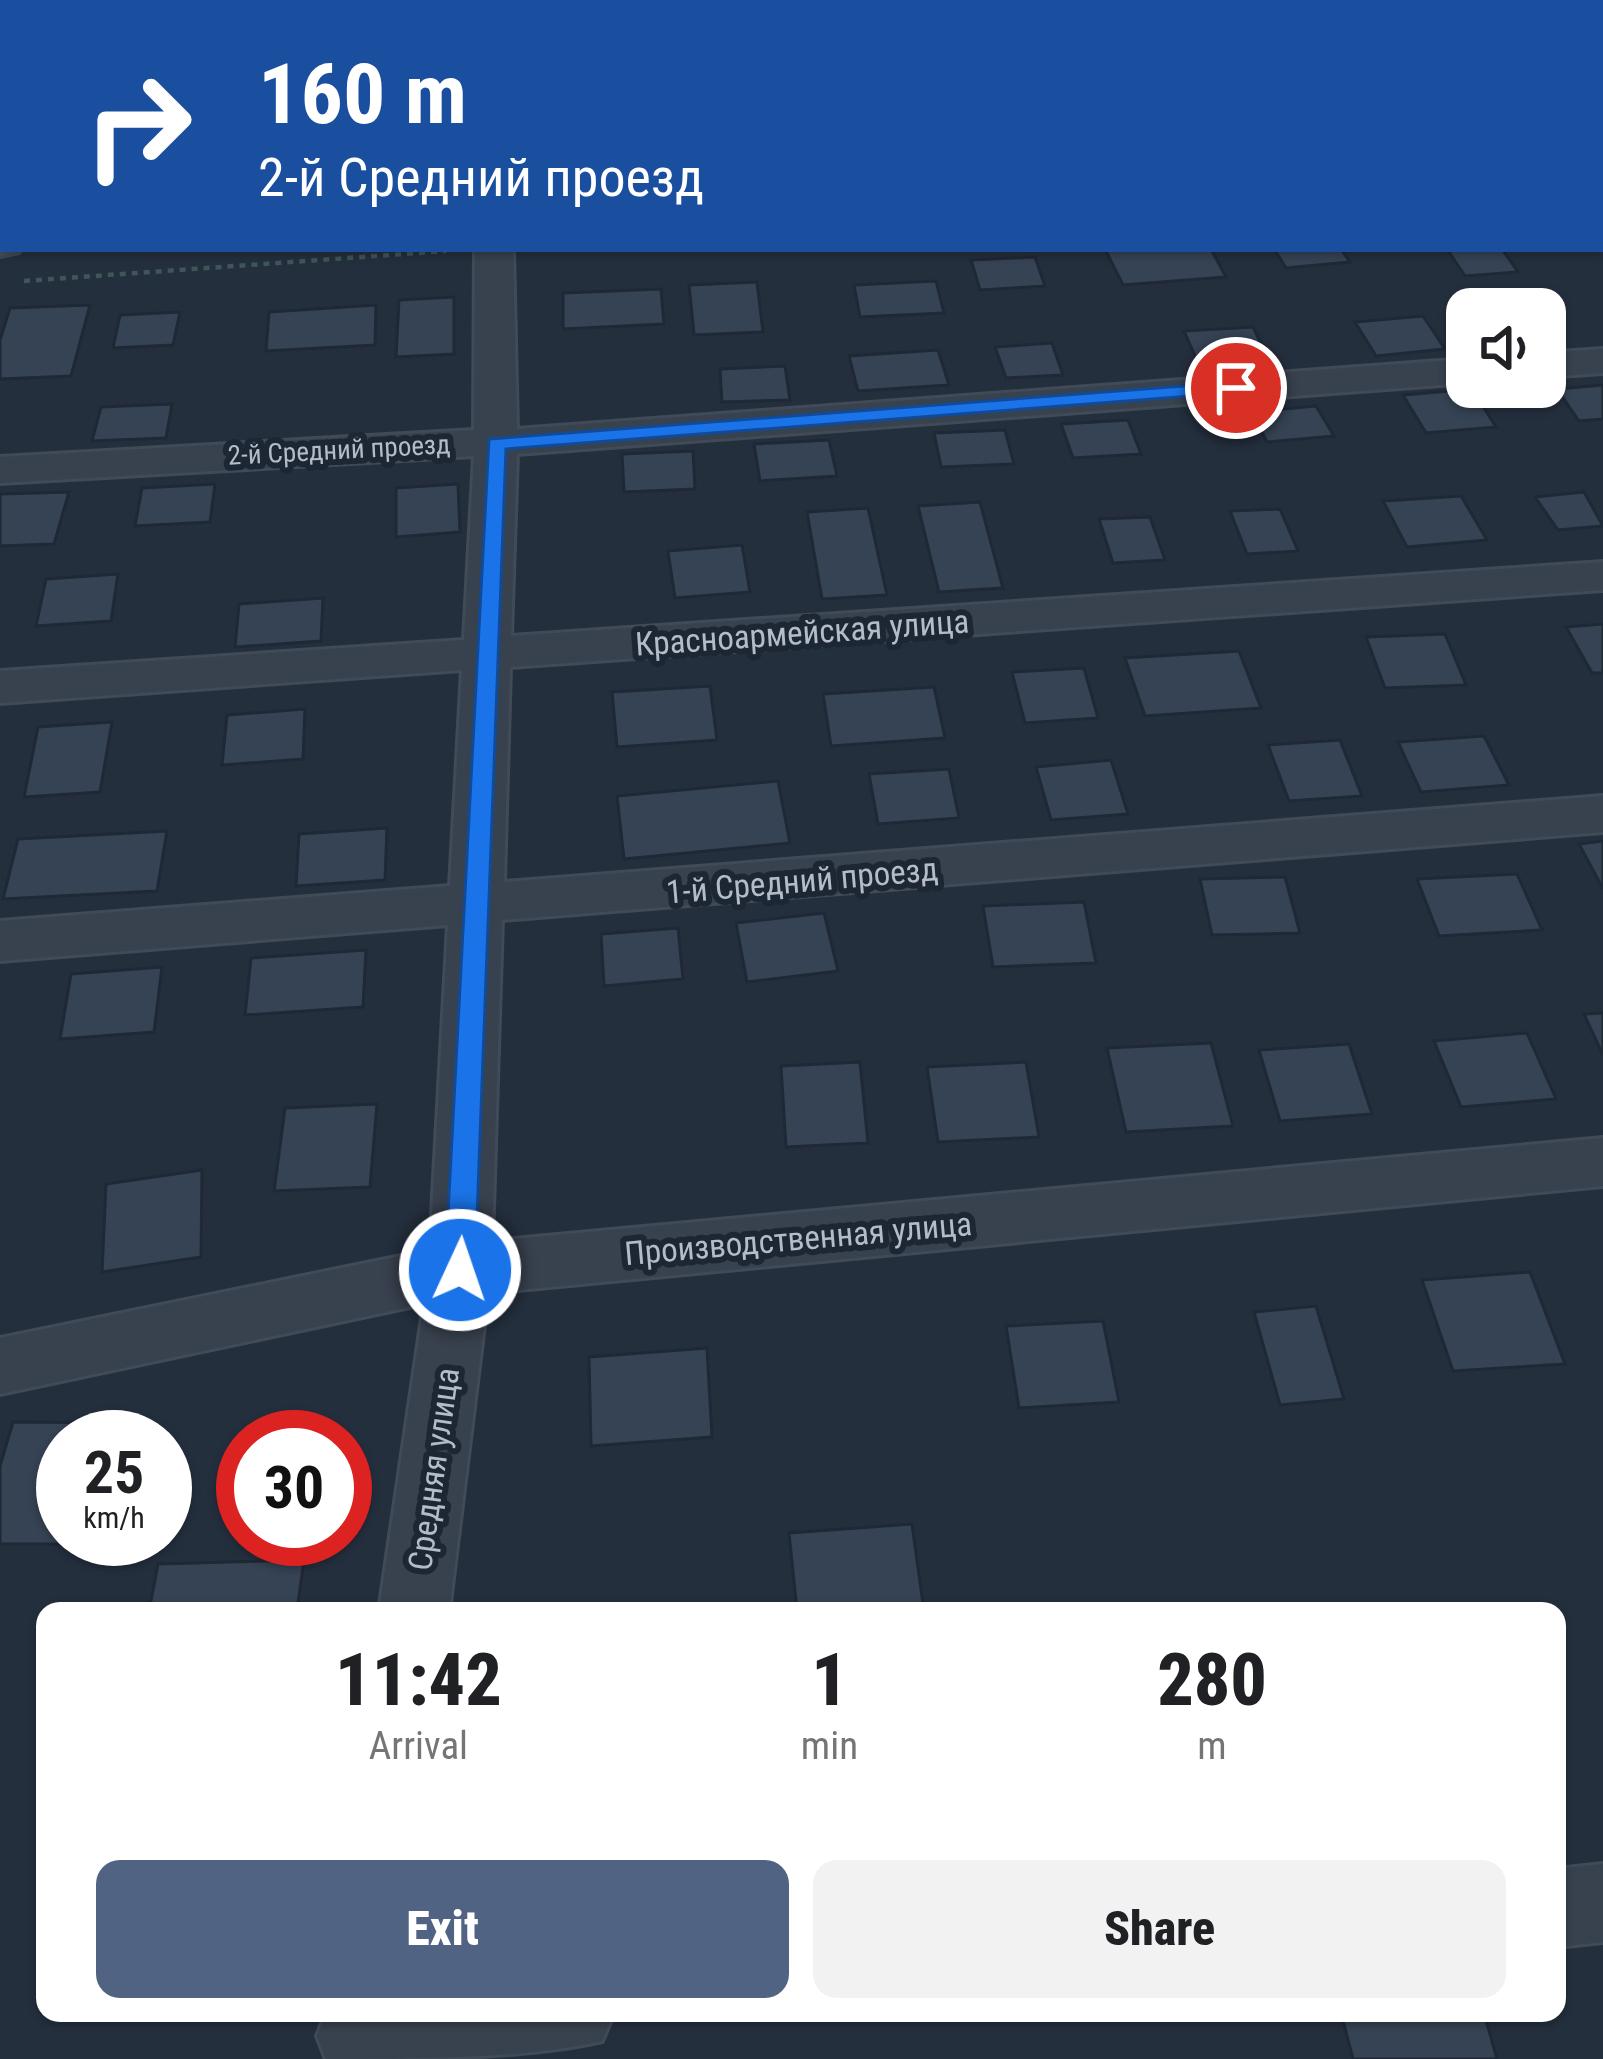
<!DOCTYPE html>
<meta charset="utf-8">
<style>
body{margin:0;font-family:"Roboto Condensed",sans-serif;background:#f2f2f2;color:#202124;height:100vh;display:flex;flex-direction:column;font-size:45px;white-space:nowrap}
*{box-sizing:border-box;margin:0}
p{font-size:39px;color:#757577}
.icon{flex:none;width:66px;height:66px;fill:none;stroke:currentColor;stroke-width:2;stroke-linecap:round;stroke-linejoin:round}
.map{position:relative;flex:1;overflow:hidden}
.panel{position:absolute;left:36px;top:1602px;width:1530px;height:420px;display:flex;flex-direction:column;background:#fff;border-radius:24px;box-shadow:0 3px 9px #0004}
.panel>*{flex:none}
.hud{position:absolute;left:0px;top:0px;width:1605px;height:252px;box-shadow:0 3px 9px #0004;background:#1a4fa0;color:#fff;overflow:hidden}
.fabs{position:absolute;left:1446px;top:288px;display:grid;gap:24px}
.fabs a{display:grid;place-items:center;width:120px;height:120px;border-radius:24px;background:#fff;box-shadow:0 3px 9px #0004;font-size:60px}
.speed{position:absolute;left:36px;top:1410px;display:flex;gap:24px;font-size:60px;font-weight:700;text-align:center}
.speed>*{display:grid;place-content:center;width:156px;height:156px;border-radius:50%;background:#fff;box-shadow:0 3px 9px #0004;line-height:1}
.speed small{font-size:30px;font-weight:400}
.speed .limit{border:18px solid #d22;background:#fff;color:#111}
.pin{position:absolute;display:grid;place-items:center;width:102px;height:102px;color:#fff;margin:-51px;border:6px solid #fff;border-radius:50%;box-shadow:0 3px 12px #0007}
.me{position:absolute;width:132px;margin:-66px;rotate:3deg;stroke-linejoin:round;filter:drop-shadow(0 0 9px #0008)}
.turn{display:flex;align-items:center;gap:42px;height:252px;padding:0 60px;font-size:54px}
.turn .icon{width:156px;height:156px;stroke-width:2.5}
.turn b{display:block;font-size:84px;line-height:102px}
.eta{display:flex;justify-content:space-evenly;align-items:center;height:204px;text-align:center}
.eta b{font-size:72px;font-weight:800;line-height:84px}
.action{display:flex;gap:24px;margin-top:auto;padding:24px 60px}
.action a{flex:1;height:138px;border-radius:24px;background:#506383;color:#fff;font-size:48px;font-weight:800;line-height:138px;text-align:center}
.action a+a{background:#f2f2f2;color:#202124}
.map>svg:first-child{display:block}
</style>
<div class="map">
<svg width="1603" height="2059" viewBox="0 0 1603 2059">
<rect width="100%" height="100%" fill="#242f3e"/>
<g fill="#364354" stroke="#1f2835" stroke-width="3">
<polygon points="1105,249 1211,249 1226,277 1123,285"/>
<polygon points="1274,249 1341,249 1350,262 1286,268"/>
<polygon points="1447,249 1502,249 1518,272 1465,276"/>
<polygon points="1035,257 1045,286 980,290 971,260"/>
<polygon points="936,281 944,313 860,317 854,285"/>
<polygon points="757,282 763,332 694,335 689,285"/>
<polygon points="661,289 664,324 563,329 563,293"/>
<polygon points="454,297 454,354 396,357 399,300"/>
<polygon points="90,305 71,376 0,379 0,340 10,308"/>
<polygon points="376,305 375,345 266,351 269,312"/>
<polygon points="180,312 173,345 113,348 120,315"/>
<polygon points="1423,316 1445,349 1376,356 1355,322"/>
<polygon points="1253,327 1269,360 1199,365 1184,331"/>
<polygon points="1052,343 1063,375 1006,378 995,347"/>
<polygon points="938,350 949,385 858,391 849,356"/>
<polygon points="785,366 790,400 722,402 720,369"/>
<polygon points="1603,385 1603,419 1579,421 1557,389"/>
<polygon points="1472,389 1496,427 1426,433 1403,395"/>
<polygon points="172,404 166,438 92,441 101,407"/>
<polygon points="1316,406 1334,436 1267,442 1251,412"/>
<polygon points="1128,420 1141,454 1073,458 1061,424"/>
<polygon points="1005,430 1014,464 941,467 934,433"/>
<polygon points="829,440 837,476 760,481 754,444"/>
<polygon points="693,451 695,489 624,492 622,454"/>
<polygon points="215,484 210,522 135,526 142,488"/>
<polygon points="458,484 460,532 396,537 396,488"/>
<polygon points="69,492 54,544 0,546 0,494"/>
<polygon points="1584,492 1603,526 1558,530 1535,497"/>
<polygon points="1461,496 1487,540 1407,547 1383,501"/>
<polygon points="980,502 1003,588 939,592 918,506"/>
<polygon points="868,508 887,595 822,599 807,512"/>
<polygon points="1280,509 1298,551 1247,554 1230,511"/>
<polygon points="1150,517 1165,560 1113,563 1099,519"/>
<polygon points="742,545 750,592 675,598 668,551"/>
<polygon points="118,574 111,621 36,626 46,579"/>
<polygon points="323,598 321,641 235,647 239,604"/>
<polygon points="1603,624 1603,673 1592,673 1566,627"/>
<polygon points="1445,634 1466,685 1385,688 1366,637"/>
<polygon points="1239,651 1261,708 1145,716 1125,658"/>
<polygon points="1084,668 1098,718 1025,723 1012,672"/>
<polygon points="710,686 717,740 617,747 612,692"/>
<polygon points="934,687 945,738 831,746 823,694"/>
<polygon points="305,709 303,759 222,765 227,715"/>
<polygon points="112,722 100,792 24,797 38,727"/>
<polygon points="1484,736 1509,785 1421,792 1398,742"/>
<polygon points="1340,740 1362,796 1289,801 1268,745"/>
<polygon points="1111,760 1128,814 1051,820 1036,767"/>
<polygon points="949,769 959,818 878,824 869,774"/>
<polygon points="778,781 790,843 624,859 617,796"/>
<polygon points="387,828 385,880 296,886 299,834"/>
<polygon points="167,831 157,891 3,899 18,839"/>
<polygon points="1603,841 1603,889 1579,844"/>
<polygon points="1517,874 1542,930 1439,936 1417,879"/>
<polygon points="1285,877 1300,933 1212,935 1200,879"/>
<polygon points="1084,902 1096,963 993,967 983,906"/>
<polygon points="824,913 838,971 747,982 736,923"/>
<polygon points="678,928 683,979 604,986 601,934"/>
<polygon points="366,950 363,1007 245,1015 251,958"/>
<polygon points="162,967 154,1032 60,1039 71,974"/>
<polygon points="1603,1013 1603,1055 1584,1014"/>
<polygon points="1527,1033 1556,1099 1461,1107 1434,1041"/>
<polygon points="1211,1043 1233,1126 1126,1132 1107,1048"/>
<polygon points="1349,1044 1372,1114 1280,1121 1259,1050"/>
<polygon points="860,1062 868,1143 786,1147 781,1066"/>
<polygon points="1026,1062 1039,1137 938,1142 927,1067"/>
<polygon points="377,1104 370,1187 274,1191 285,1108"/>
<polygon points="202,1170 201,1257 102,1272 106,1184"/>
<polygon points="1530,1272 1565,1364 1453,1371 1422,1280"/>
<polygon points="1316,1306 1344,1399 1280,1405 1254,1312"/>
<polygon points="1103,1321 1119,1402 1019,1408 1006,1326"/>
<polygon points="707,1348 712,1437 591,1446 589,1357"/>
<polygon points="13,1422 140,1423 137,1437 63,1437 63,1539 112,1539 111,1544 0,1544 0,1466"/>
<polygon points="912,1524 924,1611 797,1611 789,1533"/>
<polygon points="304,1560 297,1611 149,1611 158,1564"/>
<polygon points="1341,2013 1484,2013 1497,2059 1353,2059"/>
</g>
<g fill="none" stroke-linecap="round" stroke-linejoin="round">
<defs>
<g id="street">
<polygon points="490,0 522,0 523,3 491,3"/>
<polygon points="978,0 1045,0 976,3"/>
<polygon points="475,249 513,249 517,429 1467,359 1467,383 517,454 511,636 1603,562 1603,590 510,667 504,882 1603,796 1603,832 502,920 492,1241 1603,1138 1603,1186 488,1293 449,1611 379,1611 424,1304 0,1394 0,1338 430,1250 448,925 0,961 0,921 450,886 462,670 0,703 0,671 464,640 474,456 0,483 0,457 474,430"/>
<polygon points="1603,349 1603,373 1545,377 1545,353"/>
<polygon points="1603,1864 1603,1942 1557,1947 1557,1869"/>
<path d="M 326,2013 L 614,2013 L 602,2041 C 524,2059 411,2059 326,2059 L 317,2036 Z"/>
</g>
<g id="secondary">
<rect x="1602" y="130" width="1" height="26"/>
<polygon points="0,230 3,249 21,249 19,252 0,256"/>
</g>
</defs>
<use href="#street" stroke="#414a57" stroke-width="6"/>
<use href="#secondary" stroke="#414a57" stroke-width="6"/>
<polyline stroke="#3f5557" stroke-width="4.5" stroke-dasharray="6 6" stroke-linecap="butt" points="24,281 446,251"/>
<use href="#street" fill="#38414e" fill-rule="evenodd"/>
<use href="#secondary" fill="#465061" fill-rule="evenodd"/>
</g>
<polygon fill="#1a73e8" stroke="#114b97" stroke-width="3" points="1236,382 1246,388 1243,392 506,449 475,1270 471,1278 460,1282 449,1278 445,1270 489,439"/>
<g text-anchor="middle" stroke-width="12" stroke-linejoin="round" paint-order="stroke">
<g font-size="27" fill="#b4bcc9" stroke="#1d2633">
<text transform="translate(339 450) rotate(-3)" y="9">2-й Средний проезд</text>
</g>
<g font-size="33" fill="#b4bcc9" stroke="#1d2633">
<text transform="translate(802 632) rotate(-4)" y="12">Красноармейская улица</text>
<text transform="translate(802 880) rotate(-5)" y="12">1-й Средний проезд</text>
<text transform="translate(798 1238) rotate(-5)" y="12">Производственная улица</text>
<text transform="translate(433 1469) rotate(-82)" y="12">Средняя улица</text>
</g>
</g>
</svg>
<div class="fabs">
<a><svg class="icon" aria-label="sound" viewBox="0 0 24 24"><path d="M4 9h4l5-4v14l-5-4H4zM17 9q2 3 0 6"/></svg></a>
</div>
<div class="speed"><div>25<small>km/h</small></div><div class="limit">30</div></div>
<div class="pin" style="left:1236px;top:388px;background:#d93025"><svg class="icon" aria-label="arrive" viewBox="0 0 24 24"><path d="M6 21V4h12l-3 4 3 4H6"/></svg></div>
<svg class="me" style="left:460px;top:1270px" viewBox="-20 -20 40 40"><circle r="17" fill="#1a73e8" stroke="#fff" stroke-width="3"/><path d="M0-11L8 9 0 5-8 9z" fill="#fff"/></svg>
<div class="hud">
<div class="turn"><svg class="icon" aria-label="right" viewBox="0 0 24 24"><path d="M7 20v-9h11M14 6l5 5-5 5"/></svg><div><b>160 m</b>2-й Средний проезд</div></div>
</div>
<section class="panel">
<div class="eta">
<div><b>11:42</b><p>Arrival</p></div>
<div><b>1</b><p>min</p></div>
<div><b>280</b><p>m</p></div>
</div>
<div class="action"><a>Exit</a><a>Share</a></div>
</section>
</div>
